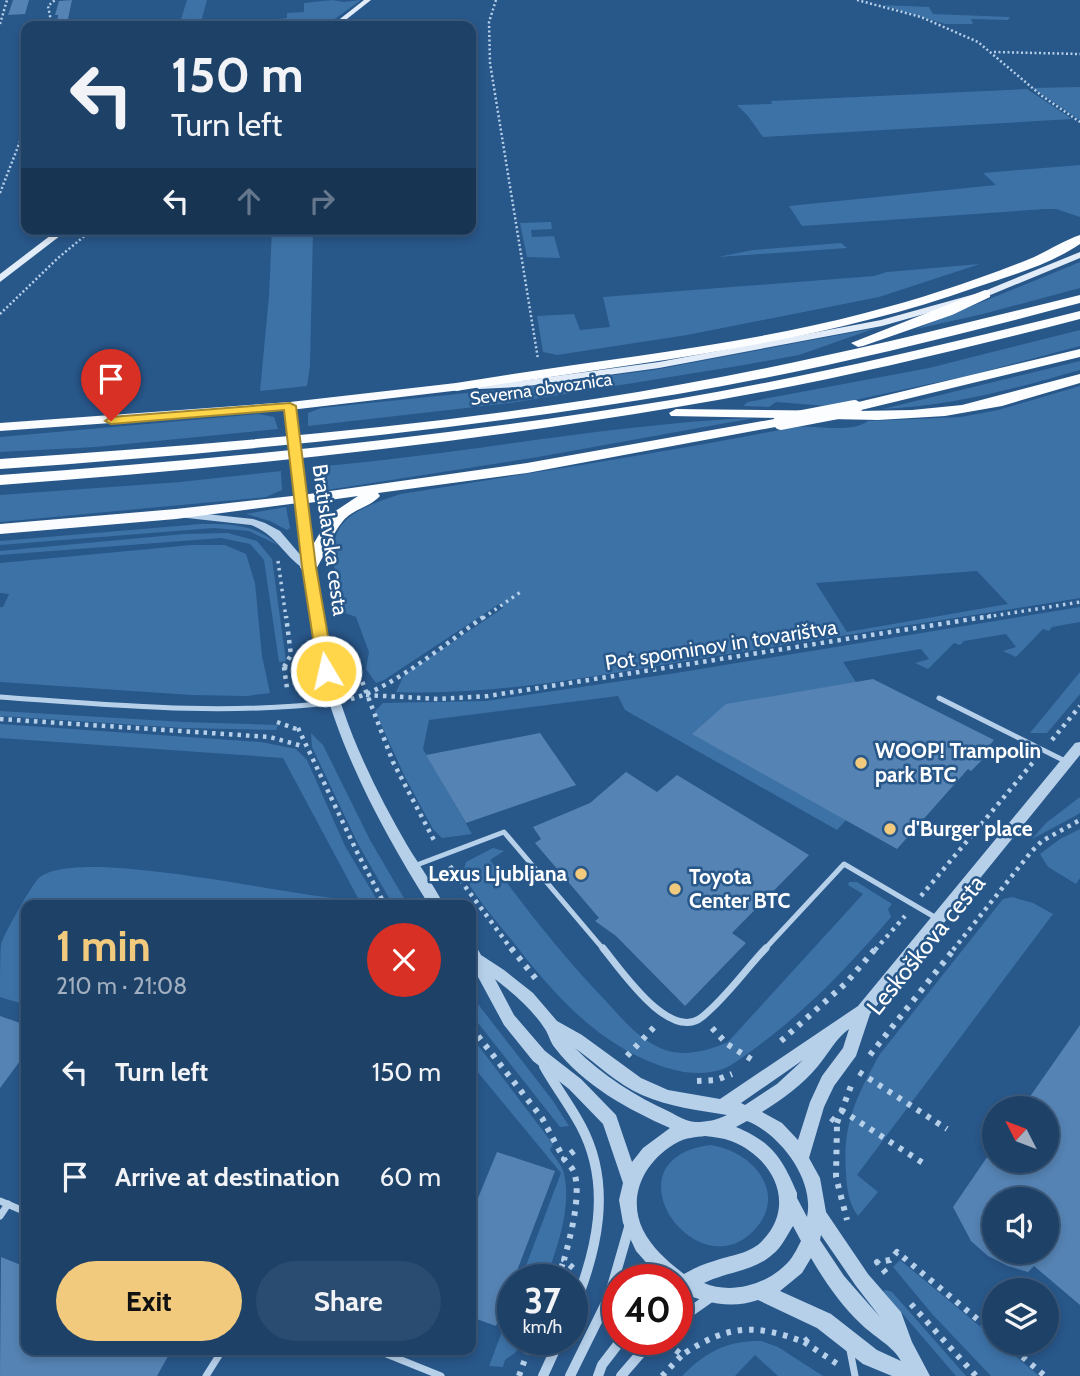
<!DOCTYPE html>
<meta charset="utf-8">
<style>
body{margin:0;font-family:Cabin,sans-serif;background:#2b4c71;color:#f1f3f6;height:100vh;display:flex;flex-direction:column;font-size:26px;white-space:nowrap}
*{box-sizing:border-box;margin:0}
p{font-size:23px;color:#a1afc0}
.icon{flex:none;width:38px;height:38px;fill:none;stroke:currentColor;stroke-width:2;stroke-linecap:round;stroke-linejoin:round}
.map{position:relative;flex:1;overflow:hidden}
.side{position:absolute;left:21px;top:900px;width:455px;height:455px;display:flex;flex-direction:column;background:#1e4168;border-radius:14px;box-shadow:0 4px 10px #0003,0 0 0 2px #3c5a7c}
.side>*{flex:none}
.top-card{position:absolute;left:21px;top:21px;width:455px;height:214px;border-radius:14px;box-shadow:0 4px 10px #0003,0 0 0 2px #3c5a7c;background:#1e4168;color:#f1f3f6;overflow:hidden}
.needle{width:46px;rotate:312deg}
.controls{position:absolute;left:982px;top:1096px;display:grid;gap:14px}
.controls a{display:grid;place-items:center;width:77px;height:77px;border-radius:50%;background:#1e4168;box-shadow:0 4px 10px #0003,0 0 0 2px #3c5a7c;font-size:35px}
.speed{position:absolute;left:497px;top:1264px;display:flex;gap:14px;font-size:35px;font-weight:700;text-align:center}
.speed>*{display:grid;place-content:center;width:91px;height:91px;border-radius:50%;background:#1e4168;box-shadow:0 4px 10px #0003,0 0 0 2px #3c5a7c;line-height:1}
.speed small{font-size:18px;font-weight:400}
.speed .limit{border:10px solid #d22;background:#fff;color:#111}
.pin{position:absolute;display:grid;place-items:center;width:60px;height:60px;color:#fff;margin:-72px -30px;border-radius:50% 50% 50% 0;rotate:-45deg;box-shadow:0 0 7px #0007}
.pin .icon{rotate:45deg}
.me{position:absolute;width:77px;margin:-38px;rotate:351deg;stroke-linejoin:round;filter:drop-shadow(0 0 5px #0008)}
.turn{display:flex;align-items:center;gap:24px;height:147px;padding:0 35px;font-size:32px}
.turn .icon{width:91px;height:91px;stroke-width:2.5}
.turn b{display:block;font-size:49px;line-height:60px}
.lanes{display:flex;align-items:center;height:66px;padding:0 35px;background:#0003;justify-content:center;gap:35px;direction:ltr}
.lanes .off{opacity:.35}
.round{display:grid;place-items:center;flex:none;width:74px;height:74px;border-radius:37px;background:#2b4c71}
.head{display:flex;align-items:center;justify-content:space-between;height:119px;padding:0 35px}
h1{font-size:42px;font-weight:700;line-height:52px;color:#f1ca7d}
.cta{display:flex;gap:14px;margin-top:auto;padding:14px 35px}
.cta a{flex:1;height:80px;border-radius:42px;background:#f1ca7d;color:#111;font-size:28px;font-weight:700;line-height:80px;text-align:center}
.cta a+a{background:#2b4c71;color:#f1f3f6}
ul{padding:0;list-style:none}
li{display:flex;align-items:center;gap:21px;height:105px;padding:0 35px}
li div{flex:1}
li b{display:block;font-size:26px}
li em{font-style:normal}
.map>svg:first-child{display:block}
</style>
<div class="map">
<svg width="1080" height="1376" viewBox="0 0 1080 1376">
<rect width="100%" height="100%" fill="#28578a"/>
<g fill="#3d72a7" fill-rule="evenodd">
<polygon points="187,0 207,0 200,26 179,26"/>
<polygon points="332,0 344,2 361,0 325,26 267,26 268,20 287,18 287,13 304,12 304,3"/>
<polygon points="882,5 929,7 933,14 1010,17 1008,20 971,19 973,24 945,24"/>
<polygon points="1080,87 1080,120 1032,88"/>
<polygon points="1027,89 1072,119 763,137 748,116 737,105 772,104 771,101"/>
<polygon points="1080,165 1080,217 1056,209 1045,209 802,226 789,206 996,185 983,173"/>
<polygon points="551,222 552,229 531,230 532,237 554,236 560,258 527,257 520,223"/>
<polygon points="272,229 313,229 310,366 307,386 260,391 269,296"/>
<polygon points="841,243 847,248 718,257 753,250"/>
<polygon points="1080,262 1080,288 983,314 916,329"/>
<polygon points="980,264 879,297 687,335 557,355 543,352 537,316 574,314 580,330 610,327 603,297 874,276 887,272"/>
<polygon points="876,328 799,355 744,365 510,403 308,426 308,413 321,408 496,390 654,370"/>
<polygon points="1080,330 1080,346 971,375 827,406 776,402 769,407 743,406 748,402 929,368"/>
<path d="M 1080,361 L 1080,370 C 1014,389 952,406 883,409 Z"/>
<path d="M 1080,386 L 1080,598 C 950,619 821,639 691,660 C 594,676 495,696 396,692 L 404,675 L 503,608 L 502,602 L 384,680 L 376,683 L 366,669 L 369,652 L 356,617 L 342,612 C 328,538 322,518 401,494 C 531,473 661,453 790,428 C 815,423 848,435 868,421 L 961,417 L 998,410 ZM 977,571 L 1008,604 L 847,632 L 816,583 Z"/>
<polygon points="259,414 274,417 278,429 95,447 0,452 0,437"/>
<path d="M 754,418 L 538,457 L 327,490 L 317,483 L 314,467 C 461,455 606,424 754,418 Z"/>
<polygon points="281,471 282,490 266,497 0,522 0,495 180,482"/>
<polygon points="286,507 290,528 287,530 270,521 246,514"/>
<path d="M 201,524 C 231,524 255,524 278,545 L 249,531 L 214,528 L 0,545 L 0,541 Z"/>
<polygon points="228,533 257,541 272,559 286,661 279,662 264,560 250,544 221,538 0,555 0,551 184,534"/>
<polygon points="192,545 225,545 246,554 255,583 262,656 270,693 247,696 191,695 0,682 0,607 3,607 9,594 0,593 0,563"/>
<polygon points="1080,607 1080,622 1052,627 1049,631 1043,629 1016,657 1003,651 1016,647 1006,634 964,641 960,645 954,643 928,669 915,663 929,659 921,649 843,662 856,682 846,820 837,830 625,710 618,696 429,720 423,749 472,834 442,838 433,829 405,777 375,711 383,703 486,701 676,673"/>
<polygon points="1080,672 1080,694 1047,733 1030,733"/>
<polygon points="0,711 184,722 278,725 276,730 183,728 0,716"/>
<path d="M 0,724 L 261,742 L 296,749 L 307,760 L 345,846 L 380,905 L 26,905 L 26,1005 L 0,997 C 0,981 0,958 1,944 C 4,934 31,886 38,879 C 74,843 301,900 359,900 L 283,758 L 0,738 Z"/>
<polygon points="311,733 323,745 370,840 408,905 393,905 358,844 312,747"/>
<polygon points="1080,797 1080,813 1077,815 1032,839 1046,823"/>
<polygon points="1080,829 1080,878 1076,884 1048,867 1040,854 1060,839"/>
<path d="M 493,848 L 504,851 L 490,860 C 525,908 562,955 603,998 C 621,1017 636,1037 660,1048 C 682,1058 707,1051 728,1042 L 863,894 L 848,885 L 849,882 L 857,882 L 892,904 L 888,909 L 891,917 C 849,966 806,1011 754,1049 C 744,1056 735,1064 723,1069 C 703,1076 681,1073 661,1066 C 595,1043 551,991 510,938 C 493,917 475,897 463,873 L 466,862 Z"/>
<path d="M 1012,897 L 1033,903 L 1053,914 L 857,1175 L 878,1192 L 858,1216 C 849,1204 847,1190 846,1174 C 842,1125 856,1097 880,1054 L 1003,899 Z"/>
<polygon points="471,995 553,1101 569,1126 560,1127 471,1014"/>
<path d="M 471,1036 L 553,1144 L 550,1150 C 554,1157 563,1166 564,1174 C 572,1207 557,1248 546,1279 L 521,1279 L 561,1173 L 471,1064 Z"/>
<path d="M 710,1145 C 755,1151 792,1198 749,1235 C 691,1284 606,1159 710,1145 Z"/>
<polygon points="900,1260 994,1338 994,1342 999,1342 1039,1376 991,1376 933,1315 893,1267"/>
<polygon points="886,1290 892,1292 966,1376 956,1376 883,1291"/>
<polygon points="513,1303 513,1339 522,1339 516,1352 505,1360 503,1367 489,1366"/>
<path d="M 761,1341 L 778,1347 L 823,1376 L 778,1376 L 755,1355 L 735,1376 L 682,1376 C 707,1351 726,1341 761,1341 Z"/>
</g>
<g fill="#5583b3" fill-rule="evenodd">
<polygon points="13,0 29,0 25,14 8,15"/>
<polygon points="72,0 68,19 64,20 63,24 57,24 58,15 55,15 59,1"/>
<polygon points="873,679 994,740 981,755 985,757 971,771 968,769 897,849 692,734 726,704"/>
<polygon points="540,733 576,785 466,823 426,755"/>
<polygon points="626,772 657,792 677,775 809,855 732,933 746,943 685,1006 616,936 595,921 599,918 535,843 541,839 533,827 590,803"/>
<polygon points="0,1016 26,1025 26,1053 0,1088"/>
<path d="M 1080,1025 L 1080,1305 L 1034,1266 L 1028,1272 L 1008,1266 L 988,1256 L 971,1241 L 953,1207 L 994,1147 L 994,1160 L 1046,1160 L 1046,1108 L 1022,1108 ZM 994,1199 L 1046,1199 L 1046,1251 L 994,1251 Z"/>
<polygon points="497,1152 555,1171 496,1326 471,1317 471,1215"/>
<polygon points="1,1257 26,1267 26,1349 172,1349 157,1376 0,1376"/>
</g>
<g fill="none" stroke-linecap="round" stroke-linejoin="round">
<g stroke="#b6d0e9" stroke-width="2.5" stroke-dasharray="2 2.5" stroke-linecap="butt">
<polyline points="496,0 489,22 490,63 538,359"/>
<polyline points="857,0 921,17 978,42 1042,96 1080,122"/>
<polyline points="0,24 7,0"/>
<polyline points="52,26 48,6 55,0"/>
<polyline points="994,52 1080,54"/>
<polyline points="0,193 26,126"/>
<polyline points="0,314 58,258 93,229"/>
</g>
<g stroke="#b6d0e9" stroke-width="3.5" stroke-dasharray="2.5 4.5" stroke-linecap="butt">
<polyline points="278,561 286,618"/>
<polyline points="483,618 522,591"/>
<polyline points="980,618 1080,602"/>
</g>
<g stroke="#b6d0e9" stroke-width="4.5" stroke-dasharray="3.5 5" stroke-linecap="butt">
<polyline points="284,667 291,655 286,616"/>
<polyline points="284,667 308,669"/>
<polyline points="284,667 287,688"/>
<polyline points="341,673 360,676 393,762 436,844"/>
<polyline points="366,695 439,699 488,696 991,616"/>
<path d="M 351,699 C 394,688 447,642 485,616"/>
<polyline points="0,719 270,737 302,746"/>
<polyline points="277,722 299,730"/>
<polyline points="298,728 357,852 385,905"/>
<polyline points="1052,740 1080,706"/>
<polyline points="450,866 512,950"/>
<polyline points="921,896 1035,760"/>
<polyline points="875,950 905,916"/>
<polyline points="953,950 1031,852 1042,841 1080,820"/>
</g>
<g stroke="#b6d0e9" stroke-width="6" stroke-dasharray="4.5 7" stroke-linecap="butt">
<polyline points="511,948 536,979"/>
<polyline points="471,1027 542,1118 564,1159"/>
<polyline points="712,1028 727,1044 754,1061 757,1059"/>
<polyline points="781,1041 846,983 876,948"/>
<polyline points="870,1055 955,948"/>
<polyline points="627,1056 657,1024"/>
<polyline points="859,1072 947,1129"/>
<polyline points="697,1081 716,1080 732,1074"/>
<polyline points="841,1110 923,1163"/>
<polyline points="831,1118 837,1123 836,1177 847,1220"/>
<polyline points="837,1123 851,1086"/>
<path d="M 573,1268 L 564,1260 C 570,1238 582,1194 574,1172 C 572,1167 567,1163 564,1159 L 575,1150"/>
<polyline points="886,1273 877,1262 890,1260 897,1252 994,1333"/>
<polyline points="557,1279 564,1260"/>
<polyline points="911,1304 976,1376"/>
<polyline points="804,1342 839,1365"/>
<polyline points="1005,1342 1045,1376"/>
<path d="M 667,1343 L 682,1355 C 727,1325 754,1323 804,1342 L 810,1337"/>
<polyline points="519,1376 532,1339"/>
<polyline points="662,1376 682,1355"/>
</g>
<g stroke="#b6d0e9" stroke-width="5">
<path d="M 0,697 C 113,705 223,716 336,702"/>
<polyline points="939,698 1067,762"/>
<polyline points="414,866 504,832 604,950"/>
<polyline points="764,950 844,864 938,919"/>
</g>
<g stroke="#b6d0e9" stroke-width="7">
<path d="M 603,948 C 621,970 670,1043 702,1017 C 726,998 745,970 766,948"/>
<polyline points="0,1201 26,1212"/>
<polyline points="0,1216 8,1204"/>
<polyline points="374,1349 441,1376"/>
<polyline points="850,1350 855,1376"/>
<polyline points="206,1376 223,1349"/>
</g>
<g stroke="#b6d0e9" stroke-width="10">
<path d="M 544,1066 C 555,1086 570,1105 581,1126 C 613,1186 597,1252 572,1312"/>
<polyline points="677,1321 711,1297"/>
<polyline points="543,1376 560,1339"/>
<polyline points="570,1376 609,1297 630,1224"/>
<polyline points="598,1376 602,1365 622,1339"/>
<polyline points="621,1376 653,1339"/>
</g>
<g fill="#b6d0e9" fill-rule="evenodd">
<polygon points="290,403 295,406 297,428 292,431 287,428 285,406"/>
<path d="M 297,466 L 302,469 L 328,652 C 340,719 373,786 407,845 C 419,865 433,884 444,905 L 429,905 C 384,833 342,756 321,674 C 312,640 309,603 304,569 C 282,554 277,535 251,525 L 178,517 L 173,514 L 178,511 L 253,519 L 265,523 L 280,531 L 303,558 L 292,469 Z"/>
<path d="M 1080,742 L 1080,755 L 870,1014 L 856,1056 L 834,1086 L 824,1107 L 809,1158 L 820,1178 L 826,1212 L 868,1274 L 901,1312 L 912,1342 L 930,1376 L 892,1376 L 863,1364 L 817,1328 L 758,1300 C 729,1310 704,1302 677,1291 L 677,1279 L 660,1278 L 636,1251 L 623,1223 L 619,1200 L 623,1183 L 603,1124 L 569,1089 L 533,1061 L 504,1025 L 471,964 L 471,944 L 476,946 L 481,955 L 504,970 L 533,993 L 557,1021 L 582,1035 L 641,1078 L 668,1090 L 720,1099 L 858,1006 L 1075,743 ZM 495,979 C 513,993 532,1009 545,1029 C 549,1035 550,1042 555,1048 C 583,1085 629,1110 670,1128 L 643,1148 L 632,1162 L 616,1115 L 581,1079 L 545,1051 L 514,1015 ZM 849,1029 L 843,1048 L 822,1076 L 810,1102 L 798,1140 L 782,1123 L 762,1112 C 783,1099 802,1085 818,1066 C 828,1054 837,1037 849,1029 ZM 575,1048 C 597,1064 617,1084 642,1095 C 669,1107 698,1110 727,1115 C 716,1120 708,1122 696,1122 C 688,1122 677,1116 670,1112 C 635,1096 603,1076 575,1048 ZM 803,1060 L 777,1084 L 745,1105 L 741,1103 ZM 747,1121 C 780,1134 815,1180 807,1217 L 797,1198 L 797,1193 C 782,1158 772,1142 736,1127 ZM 705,1136 C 713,1137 723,1138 731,1141 C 773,1157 797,1204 763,1240 C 751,1254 730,1255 714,1261 C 703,1264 693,1269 684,1274 C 668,1262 652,1248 643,1230 C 626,1195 646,1159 678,1142 C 685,1138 696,1137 705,1136 ZM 793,1226 L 801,1241 C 798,1247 794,1255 790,1260 C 770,1284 732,1295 704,1283 C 726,1272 755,1271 773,1254 C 782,1247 787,1235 793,1226 ZM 821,1235 L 856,1286 L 880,1317 L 844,1276 L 820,1240 ZM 811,1258 C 825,1282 841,1305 861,1324 C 873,1336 893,1346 901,1361 L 877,1350 L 831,1314 L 780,1291 L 802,1273 Z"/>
</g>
<g fill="#e1ecf8" fill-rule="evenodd">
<polygon points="364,0 371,0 338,26 331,26"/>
<polygon points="59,229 69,229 0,282 0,274"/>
<polygon points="1080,252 1080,258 988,296 882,326 659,368 520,387 479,389 474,386 479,383 520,381 659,362 881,320 982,292"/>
</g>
<g fill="#f9fbfe" fill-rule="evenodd">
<polygon points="456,383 461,384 461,390 290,410 0,431 0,423 290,402"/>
<polygon points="301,495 308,499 306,502 176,519 0,534 0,524 176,509"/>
</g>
<g fill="#fcfdfe" fill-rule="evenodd">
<path d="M 1080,235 L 1080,244 C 1049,265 1012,275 977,287 C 809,347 631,363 456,391 L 449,387 L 456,383 C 592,360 732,348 865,313 C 920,299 974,281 1027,260 C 1045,253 1062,241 1080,235 Z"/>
<polygon points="985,290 990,291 990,297 952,315 863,346 858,347 851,343"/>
<path d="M 1080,295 L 1080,303 C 947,338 814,371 678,394 C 453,431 227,453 0,469 L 0,459 C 228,443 458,425 683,384 C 818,360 947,328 1080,295 Z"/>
<path d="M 1080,311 L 1080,319 C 947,353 813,385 677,407 C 453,445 227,468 0,485 L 0,475 C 227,459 453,436 677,399 C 813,376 947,344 1080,311 Z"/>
<path d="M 1080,349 L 1080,357 L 857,411 L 912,410 L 962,405 L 1080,374 L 1080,383 L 1002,406 L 945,416 L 878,420 L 782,418 L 789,422 L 786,425 L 527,473 L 378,493 L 380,496 C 370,507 353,509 343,521 C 331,535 325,555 315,571 L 303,571 L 300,567 L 331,514 L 358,496 L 301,504 L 293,499 L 295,496 L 527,463 L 780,418 L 671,416 L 669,413 L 676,409 L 853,411 L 848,407 L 850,404 Z"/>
</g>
<polyline stroke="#b6d0e9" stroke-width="10" points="292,428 297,469"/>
<polyline stroke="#fcfdfe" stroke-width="16" points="781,422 854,408"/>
</g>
<polygon fill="#ffd54a" stroke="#a68a30" stroke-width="2" points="290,403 296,406 316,567 334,671 326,677 318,671 302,567 284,410 111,424 105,421 111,417"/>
<g fill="#f1ca7d" stroke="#28578a" stroke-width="2.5">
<circle cx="861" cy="763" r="7"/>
<circle cx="890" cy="829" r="7"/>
<circle cx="581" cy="874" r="7"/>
<circle cx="675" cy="889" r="7"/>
</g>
<g text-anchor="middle" stroke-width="5" stroke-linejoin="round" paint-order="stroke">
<g font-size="18" fill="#fff" stroke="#28578a">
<text transform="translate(541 389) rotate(-8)" y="6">Severna obvoznica</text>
</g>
<g font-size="21" fill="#fff" stroke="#28578a">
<text transform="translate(330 540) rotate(82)" y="7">Bratislavska cesta</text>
<text transform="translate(721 645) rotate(-9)" y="7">Pot spominov in tovarištva</text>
</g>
<g font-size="21" font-weight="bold" fill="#fff" stroke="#28578a" text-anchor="start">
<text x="875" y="758">WOOP! Trampolin<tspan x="875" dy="24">park BTC</tspan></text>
<text x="904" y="836">d'Burger place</text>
<text x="567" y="881" text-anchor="end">Lexus Ljubljana</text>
<text x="689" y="884">Toyota<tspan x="689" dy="24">Center BTC</tspan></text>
</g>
<g font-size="24" fill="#fff" stroke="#28578a">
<text transform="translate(926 945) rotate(-51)" y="8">Leskoškova cesta</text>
</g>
</g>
</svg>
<div class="controls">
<a><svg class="needle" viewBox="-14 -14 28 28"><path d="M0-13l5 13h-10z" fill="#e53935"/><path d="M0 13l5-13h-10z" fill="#a1afc0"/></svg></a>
<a><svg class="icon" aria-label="sound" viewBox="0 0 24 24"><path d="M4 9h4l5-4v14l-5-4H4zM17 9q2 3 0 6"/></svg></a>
<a><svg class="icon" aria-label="layers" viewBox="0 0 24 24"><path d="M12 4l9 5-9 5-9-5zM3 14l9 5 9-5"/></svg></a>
</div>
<div class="speed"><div>37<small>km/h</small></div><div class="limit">40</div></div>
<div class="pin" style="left:111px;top:421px;background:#d93025"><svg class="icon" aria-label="arrive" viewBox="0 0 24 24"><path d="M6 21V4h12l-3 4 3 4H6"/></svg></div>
<svg class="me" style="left:326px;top:671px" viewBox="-20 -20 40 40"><circle r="17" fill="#ffd54a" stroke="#fff" stroke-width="3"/><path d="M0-11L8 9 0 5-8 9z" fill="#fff"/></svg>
<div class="top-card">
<div class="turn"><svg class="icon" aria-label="left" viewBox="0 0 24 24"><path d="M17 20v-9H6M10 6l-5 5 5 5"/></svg><div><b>150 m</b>Turn left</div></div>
<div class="lanes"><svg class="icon" aria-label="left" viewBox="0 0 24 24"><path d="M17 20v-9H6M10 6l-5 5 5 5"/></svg><svg class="icon off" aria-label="ahead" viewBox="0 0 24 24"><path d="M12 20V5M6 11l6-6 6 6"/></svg><svg class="icon off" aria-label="right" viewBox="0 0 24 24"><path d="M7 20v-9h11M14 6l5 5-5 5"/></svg></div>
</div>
<section class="side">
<div class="head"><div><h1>1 min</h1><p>210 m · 21:08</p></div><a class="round" style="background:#d93025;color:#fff"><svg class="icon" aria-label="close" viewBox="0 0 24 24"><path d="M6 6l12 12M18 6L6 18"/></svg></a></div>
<ul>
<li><svg class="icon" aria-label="left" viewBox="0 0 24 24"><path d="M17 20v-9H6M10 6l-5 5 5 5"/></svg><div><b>Turn left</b></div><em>150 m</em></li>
<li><svg class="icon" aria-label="arrive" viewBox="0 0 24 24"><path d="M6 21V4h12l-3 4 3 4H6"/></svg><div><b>Arrive at destination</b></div><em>60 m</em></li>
</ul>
<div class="cta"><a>Exit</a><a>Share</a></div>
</section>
</div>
